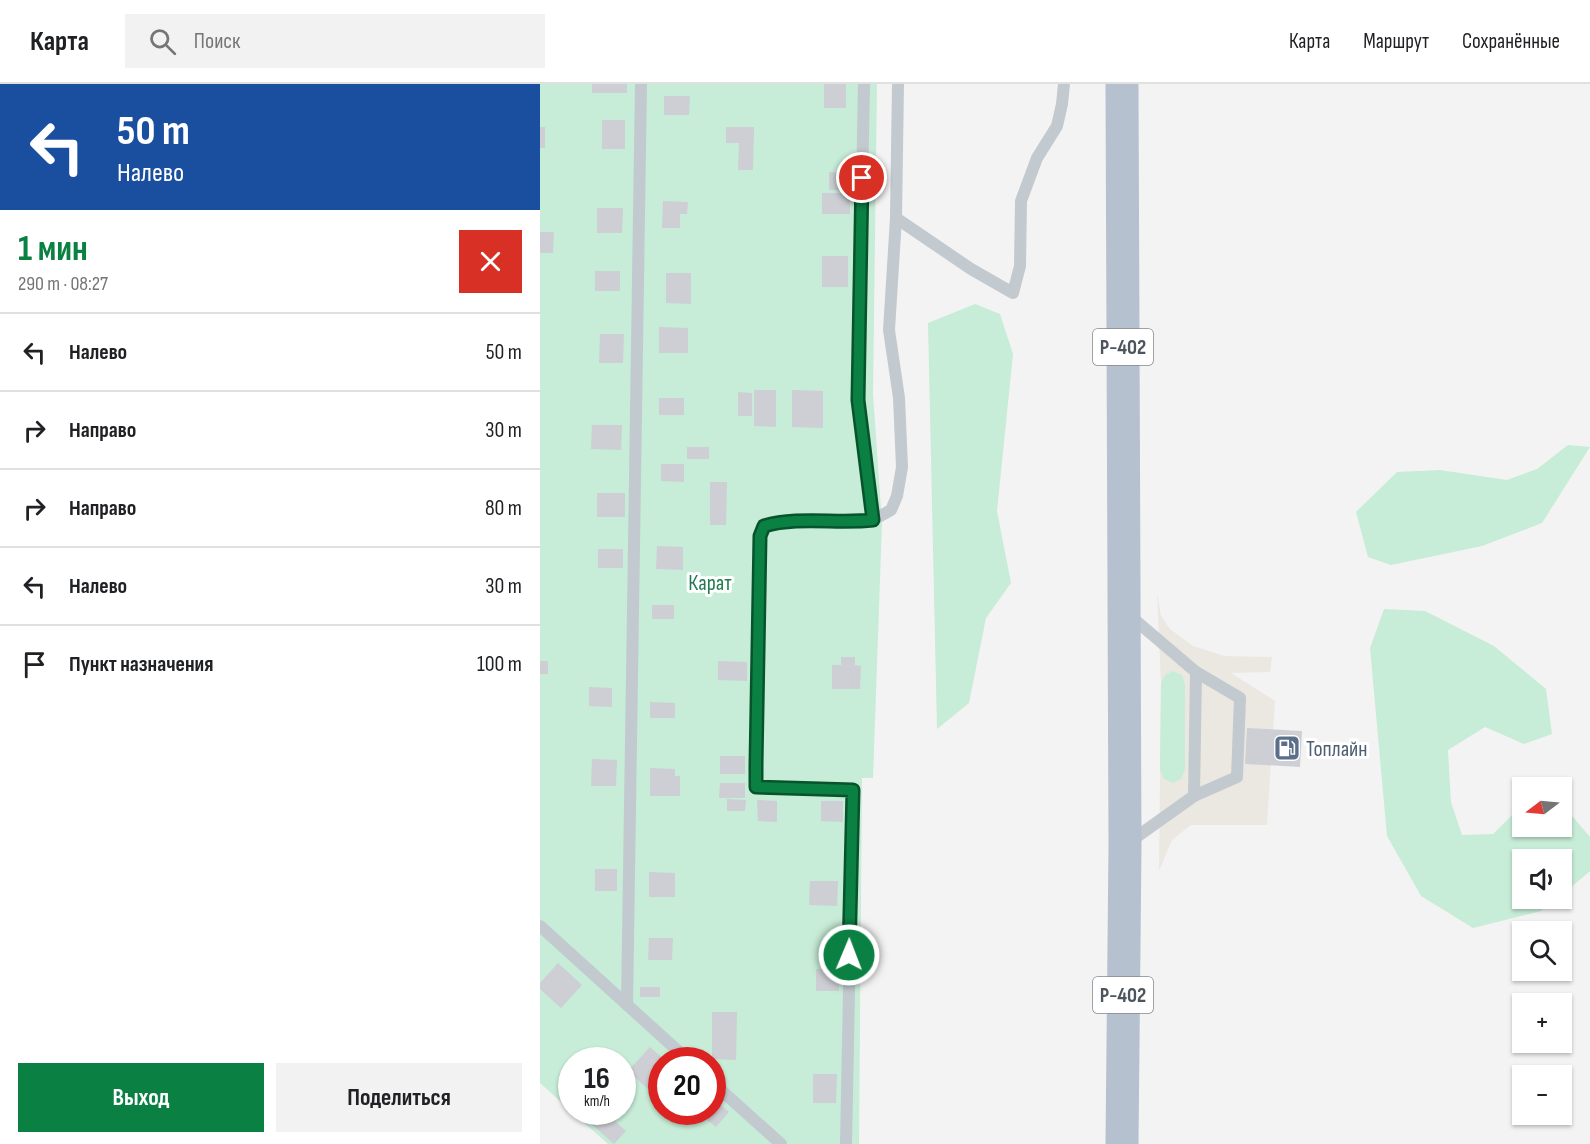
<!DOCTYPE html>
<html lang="ru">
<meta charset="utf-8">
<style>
body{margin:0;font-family:"Sofia Sans Condensed",sans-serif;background:#f2f2f2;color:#202124;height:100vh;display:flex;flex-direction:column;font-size:22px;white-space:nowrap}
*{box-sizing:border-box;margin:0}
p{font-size:20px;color:#757577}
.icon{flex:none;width:33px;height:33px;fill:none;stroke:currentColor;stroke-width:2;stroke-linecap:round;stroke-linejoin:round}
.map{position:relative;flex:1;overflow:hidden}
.details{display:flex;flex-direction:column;background:#fff;width:540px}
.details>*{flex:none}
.guide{background:#1a4fa0;color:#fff;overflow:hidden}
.needle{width:39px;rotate:254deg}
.fabs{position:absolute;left:972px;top:693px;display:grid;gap:12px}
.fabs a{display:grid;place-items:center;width:60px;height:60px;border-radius:0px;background:#fff;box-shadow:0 2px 4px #0004;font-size:30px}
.speed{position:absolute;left:18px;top:963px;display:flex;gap:12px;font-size:30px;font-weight:700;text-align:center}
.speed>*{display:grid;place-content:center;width:78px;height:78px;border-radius:50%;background:#fff;box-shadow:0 2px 4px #0004;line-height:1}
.speed small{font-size:15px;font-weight:400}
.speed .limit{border:9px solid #d22;background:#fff;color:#111}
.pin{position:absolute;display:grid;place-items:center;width:51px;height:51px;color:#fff;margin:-26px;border:3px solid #fff;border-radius:50%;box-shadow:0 2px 6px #0007}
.me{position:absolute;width:66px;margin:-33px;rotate:1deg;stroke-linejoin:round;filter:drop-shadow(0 0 4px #0008)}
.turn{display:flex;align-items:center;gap:21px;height:126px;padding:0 18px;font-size:27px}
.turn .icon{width:78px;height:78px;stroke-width:2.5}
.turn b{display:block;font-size:42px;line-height:51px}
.round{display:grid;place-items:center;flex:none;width:63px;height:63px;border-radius:0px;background:#f2f2f2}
.overview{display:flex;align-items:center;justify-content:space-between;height:102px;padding:0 18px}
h1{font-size:36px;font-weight:700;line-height:45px;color:#0b8043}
.action{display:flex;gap:12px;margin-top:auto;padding:12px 18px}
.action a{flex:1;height:69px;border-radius:0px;background:#0b8043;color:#fff;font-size:24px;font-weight:700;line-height:69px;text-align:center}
.action a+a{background:#f2f2f2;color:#202124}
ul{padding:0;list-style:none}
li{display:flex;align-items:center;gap:18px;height:78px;padding:0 18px;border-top:2px solid #e0e0e0}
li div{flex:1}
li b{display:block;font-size:22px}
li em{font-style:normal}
header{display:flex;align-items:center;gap:36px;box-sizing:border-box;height:84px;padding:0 30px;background:#fff;border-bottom:2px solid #e0e0e0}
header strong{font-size:28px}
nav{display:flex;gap:33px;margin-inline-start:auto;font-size:21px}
.search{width:420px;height:54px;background:#f2f2f2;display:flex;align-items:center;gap:15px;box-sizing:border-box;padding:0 21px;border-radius:0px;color:#757577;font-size:22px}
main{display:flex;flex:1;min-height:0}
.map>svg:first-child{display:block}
</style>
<header>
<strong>Карта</strong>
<div class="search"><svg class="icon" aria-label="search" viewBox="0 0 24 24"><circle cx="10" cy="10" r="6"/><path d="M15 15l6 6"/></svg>Поиск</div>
<nav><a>Карта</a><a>Маршрут</a><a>Сохранённые</a></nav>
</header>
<main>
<section class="details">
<div class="guide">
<div class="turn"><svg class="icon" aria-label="left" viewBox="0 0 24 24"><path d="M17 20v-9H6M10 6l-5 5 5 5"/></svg><div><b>50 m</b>Налево</div></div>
</div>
<div class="overview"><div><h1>1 мин</h1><p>290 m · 08:27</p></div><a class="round" style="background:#d93025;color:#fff"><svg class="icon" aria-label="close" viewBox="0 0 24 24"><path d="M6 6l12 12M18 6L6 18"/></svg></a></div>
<ul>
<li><svg class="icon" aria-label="left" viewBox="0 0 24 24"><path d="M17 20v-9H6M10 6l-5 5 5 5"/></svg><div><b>Налево</b></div><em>50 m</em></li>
<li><svg class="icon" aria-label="right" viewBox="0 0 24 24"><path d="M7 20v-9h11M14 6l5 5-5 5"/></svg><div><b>Направо</b></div><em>30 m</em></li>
<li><svg class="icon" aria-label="right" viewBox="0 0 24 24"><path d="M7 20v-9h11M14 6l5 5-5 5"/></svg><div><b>Направо</b></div><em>80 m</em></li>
<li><svg class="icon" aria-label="left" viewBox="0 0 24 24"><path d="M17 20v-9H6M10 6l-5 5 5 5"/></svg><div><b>Налево</b></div><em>30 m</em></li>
<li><svg class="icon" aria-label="arrive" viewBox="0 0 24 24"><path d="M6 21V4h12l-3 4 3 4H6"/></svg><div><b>Пункт назначения</b></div><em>100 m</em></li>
</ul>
<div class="action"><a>Выход</a><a>Поделиться</a></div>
</section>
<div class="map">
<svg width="1050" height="1060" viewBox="0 0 1050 1060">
<rect width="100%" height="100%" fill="#f4f3f3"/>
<polygon fill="#eae8e1" points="617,509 621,532 630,545 653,562 685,572 732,573 730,588 691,589 735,617 727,741 651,741 632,756 619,787 621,599"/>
<g fill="#c7ecd7" fill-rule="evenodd">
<path d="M 0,0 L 337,0 L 333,310 L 342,439 L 333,694 L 322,694 L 319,1060 L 68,1060 L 32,1028 L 82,1028 L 82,976 L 32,976 L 31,1027 L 0,999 ZM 122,976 L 172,976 L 172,1028 L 122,1028 Z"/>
<polygon points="435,220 460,230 473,270 457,427 471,499 446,534 429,619 397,645 388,239"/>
<polygon points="1028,361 1050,363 1002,439 942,462 851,481 828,473 816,428 857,388 900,386 967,396 997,385"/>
<polygon points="844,525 885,527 954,562 1006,605 1012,650 984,660 945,643 908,666 911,718 922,751 953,750 982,721 982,742 1022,742 1022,720 1050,753 1050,787 1022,811 1022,776 982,776 982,814 1017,815 1001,827 933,844 881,812 847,752 830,564"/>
<polygon points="633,587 642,591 645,600 645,686 641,695 633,699 624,695 620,686 621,599 625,591"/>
</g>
<g fill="#cdcfd4">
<rect x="52" y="0" width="35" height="9"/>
<rect x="284" y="0" width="22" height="24"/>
<polygon points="124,12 150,12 149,31 124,31"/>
<rect x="62" y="36" width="23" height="29"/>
<rect x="0" y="43" width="5" height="21"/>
<polygon points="186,43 214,43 213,86 198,86 199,59 186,59"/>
<polygon points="289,88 309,89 309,106 289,106"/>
<rect x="282" y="109" width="28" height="21"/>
<polygon points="123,117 148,118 147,130 140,130 140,144 122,144"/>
<polygon points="57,124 83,124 82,149 57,149"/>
<polygon points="0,148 14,148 13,169 0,169"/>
<rect x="282" y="172" width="26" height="31"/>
<rect x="55" y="187" width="25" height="20"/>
<polygon points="126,189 151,189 151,220 126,219"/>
<polygon points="119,243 148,244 148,269 119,269"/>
<polygon points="60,250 84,250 83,279 59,279"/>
<polygon points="214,306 236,306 236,343 214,342"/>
<polygon points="252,306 283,307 283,344 252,343"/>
<polygon points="198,308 212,309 212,332 198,332"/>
<rect x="119" y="314" width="25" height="17"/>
<polygon points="52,341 82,341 81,366 51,365"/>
<rect x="147" y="363" width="22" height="12"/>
<polygon points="121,380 144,380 144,398 121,397"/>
<polygon points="170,398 187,398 186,441 170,441"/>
<rect x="57" y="409" width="28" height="24"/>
<polygon points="117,462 143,463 143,486 116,485"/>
<rect x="58" y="465" width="25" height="19"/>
<rect x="112" y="521" width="22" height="14"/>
<polygon points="301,573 315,573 315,581 321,582 320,605 292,605 292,581 301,581"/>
<rect x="0" y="577" width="8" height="13"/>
<polygon points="178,577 207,578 207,597 178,596"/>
<polygon points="49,603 72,604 72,623 49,622"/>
<polygon points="110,618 135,619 135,634 110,634"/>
<polygon points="707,644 762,647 760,683 705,680"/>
<rect x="180" y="672" width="25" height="18"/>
<polygon points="52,675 77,676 76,702 51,702"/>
<polygon points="110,684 135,685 135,692 140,692 140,712 110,712"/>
<polygon points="180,699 205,699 205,714 179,714"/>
<polygon points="187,715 206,716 205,727 187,727"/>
<polygon points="217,716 237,717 237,738 218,737"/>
<polygon points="281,717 303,717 303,738 281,737"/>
<rect x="55" y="785" width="22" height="22"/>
<polygon points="109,788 135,789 135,813 109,813"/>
<polygon points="270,797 298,797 297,822 269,821"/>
<polygon points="109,854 133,854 132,876 108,876"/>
<polygon points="18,879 42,901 21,924 0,905 0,899"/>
<rect x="276" y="885" width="23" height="22"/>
<rect x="100" y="903" width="20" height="10"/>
<polygon points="172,928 197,928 196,976 172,975"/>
<polygon points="110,963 125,976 122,976 122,996 111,1008 88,987"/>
<polygon points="273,990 297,990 296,1019 273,1019"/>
<polygon points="181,1021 189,1028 176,1043 167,1036"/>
<polygon points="38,1028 64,1028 86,1047 74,1060"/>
</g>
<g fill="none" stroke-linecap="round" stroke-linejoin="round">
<g stroke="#c2c9cf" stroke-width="12">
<polyline points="356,134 431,185 473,209 480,182 481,117 497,74 517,42 522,20 524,0"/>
<polyline points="333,436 351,426 357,412 362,383 359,314 349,246 356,134 358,0"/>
<polyline points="654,712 697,693 700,614 656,588"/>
<polyline points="588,759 654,712 656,588 588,530"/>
<polyline points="0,842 148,976"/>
<polyline points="87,921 101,0"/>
<polyline points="172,998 241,1060"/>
<path d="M 306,1060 L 313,706 L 216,703 L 220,452 L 224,442 C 258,432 297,440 333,436 L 318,316 L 324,0"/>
</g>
<polyline stroke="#b5c1ce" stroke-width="33" points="582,0 585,762 582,1060"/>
</g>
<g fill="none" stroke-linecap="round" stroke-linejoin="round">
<defs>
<path id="route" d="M 309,871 L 313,706 L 216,703 L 216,680 L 220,452 L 224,442 C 258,432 297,440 333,436 L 318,316 L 322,94"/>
</defs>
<use href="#route" stroke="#07532c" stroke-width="15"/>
<use href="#route" stroke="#0b8043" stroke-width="10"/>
</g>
<defs>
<symbol id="fuel-square" viewBox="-11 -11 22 22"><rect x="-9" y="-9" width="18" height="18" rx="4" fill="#5c6f8a" stroke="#fff"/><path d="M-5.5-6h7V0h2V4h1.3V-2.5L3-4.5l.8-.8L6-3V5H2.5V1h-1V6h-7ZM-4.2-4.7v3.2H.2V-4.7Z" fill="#fff"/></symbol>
</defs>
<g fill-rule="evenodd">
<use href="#fuel-square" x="732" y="649" width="30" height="30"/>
</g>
<g text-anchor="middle" stroke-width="6" stroke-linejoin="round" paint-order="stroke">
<g fill="#fff" stroke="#82888e" stroke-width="1.5">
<rect x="553" y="245" width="60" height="36" rx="4.5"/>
<rect x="553" y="893" width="60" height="36" rx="4.5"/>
</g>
<g font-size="21" font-weight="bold" fill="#4c555e">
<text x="583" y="270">Р-402</text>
<text x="583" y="918">Р-402</text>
</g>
<g font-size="22" fill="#227b51" stroke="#fff">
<text x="170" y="506">Карат</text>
</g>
<g font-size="22" fill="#4e5e75" stroke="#fff" text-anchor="start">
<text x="766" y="672">Топлайн</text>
</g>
</g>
</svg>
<div class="fabs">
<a><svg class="needle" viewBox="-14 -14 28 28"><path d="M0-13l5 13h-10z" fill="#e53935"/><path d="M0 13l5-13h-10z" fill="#757577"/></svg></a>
<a><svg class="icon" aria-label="sound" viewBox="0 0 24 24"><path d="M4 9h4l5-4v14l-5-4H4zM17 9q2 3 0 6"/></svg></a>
<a><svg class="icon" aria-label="search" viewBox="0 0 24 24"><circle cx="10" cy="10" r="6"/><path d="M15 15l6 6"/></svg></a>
<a>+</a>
<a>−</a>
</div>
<div class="speed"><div>16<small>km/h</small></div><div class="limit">20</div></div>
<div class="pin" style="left:322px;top:94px;background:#d93025"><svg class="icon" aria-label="arrive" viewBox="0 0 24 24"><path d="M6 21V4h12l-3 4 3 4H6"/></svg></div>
<svg class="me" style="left:309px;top:871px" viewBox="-20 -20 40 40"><circle r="17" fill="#0b8043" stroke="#fff" stroke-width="3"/><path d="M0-11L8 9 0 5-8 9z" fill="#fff"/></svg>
</div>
</main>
